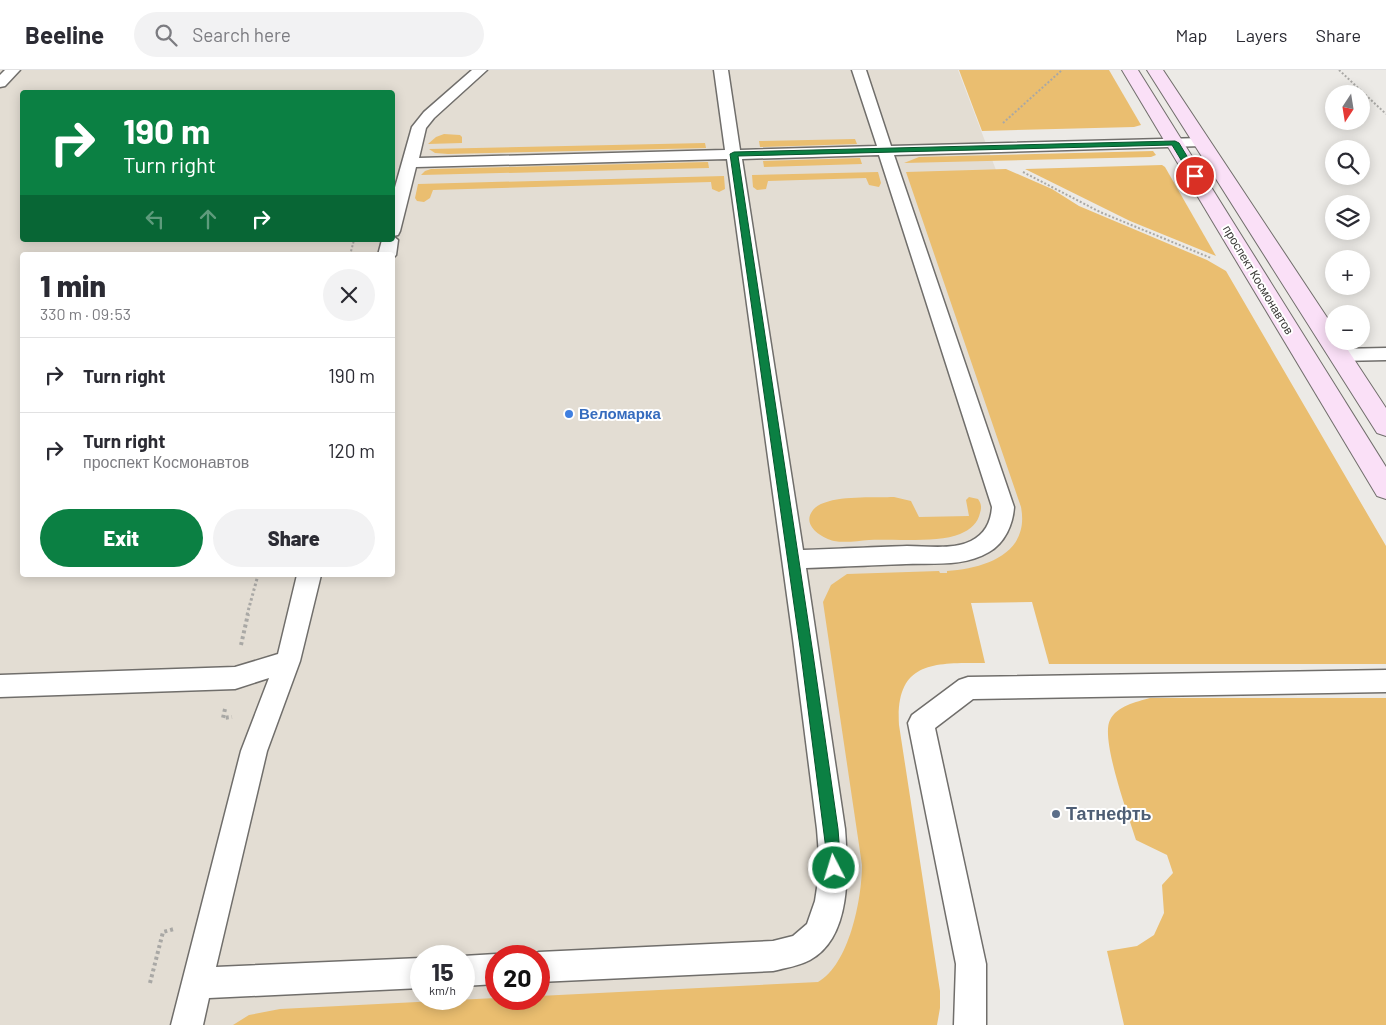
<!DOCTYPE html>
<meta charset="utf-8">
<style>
body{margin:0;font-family:Barlow,sans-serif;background:#f2f2f3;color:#2b2b33;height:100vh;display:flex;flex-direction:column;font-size:19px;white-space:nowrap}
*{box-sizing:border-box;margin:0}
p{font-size:16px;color:#7c7c81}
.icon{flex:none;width:28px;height:28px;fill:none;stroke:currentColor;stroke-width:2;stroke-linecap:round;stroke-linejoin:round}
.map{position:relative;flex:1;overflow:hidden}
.drawer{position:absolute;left:20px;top:182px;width:375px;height:325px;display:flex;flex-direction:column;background:#fff;border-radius:5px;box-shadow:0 2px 12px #0003}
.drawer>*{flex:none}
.banner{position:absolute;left:20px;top:20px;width:375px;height:152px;border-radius:5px;box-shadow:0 2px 12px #0003;background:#0b8043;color:#fff;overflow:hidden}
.needle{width:32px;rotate:192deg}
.tools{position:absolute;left:1325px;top:15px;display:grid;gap:10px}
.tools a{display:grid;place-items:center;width:45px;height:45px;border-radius:50%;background:#fff;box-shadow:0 2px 12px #0003;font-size:25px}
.speed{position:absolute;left:410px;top:875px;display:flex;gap:10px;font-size:25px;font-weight:700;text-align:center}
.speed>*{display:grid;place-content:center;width:65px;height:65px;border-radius:50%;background:#fff;box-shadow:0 2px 12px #0003;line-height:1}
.speed small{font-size:12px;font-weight:400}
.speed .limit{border:8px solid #d22;background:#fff;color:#111}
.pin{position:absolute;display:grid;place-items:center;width:42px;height:42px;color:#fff;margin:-21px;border:2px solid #fff;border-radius:50%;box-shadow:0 1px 5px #0007}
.me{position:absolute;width:55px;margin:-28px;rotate:355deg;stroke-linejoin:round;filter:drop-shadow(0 0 4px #0008)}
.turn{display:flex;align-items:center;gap:18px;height:105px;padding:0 20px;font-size:22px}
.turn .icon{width:65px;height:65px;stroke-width:2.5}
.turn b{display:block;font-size:35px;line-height:42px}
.lanes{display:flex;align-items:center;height:48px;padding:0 20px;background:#0003;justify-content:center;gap:25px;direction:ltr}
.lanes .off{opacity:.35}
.round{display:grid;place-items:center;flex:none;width:52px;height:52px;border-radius:26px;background:#f2f2f3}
.head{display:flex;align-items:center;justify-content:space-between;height:85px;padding:0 20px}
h1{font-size:30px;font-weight:800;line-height:38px}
.action{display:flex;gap:10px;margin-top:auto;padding:10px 20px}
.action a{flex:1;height:58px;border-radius:30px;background:#0b8043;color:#fff;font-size:20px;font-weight:800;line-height:58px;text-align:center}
.action a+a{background:#f2f2f3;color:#2b2b33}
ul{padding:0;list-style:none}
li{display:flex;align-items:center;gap:15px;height:75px;padding:0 20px;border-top:1px solid #e1e1e2}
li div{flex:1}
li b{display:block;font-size:19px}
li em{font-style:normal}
header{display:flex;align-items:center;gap:30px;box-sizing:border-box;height:70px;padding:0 25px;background:#fff;border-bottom:1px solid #e1e1e2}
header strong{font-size:24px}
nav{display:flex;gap:28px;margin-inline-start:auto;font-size:18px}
.search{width:350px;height:45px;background:#f2f2f3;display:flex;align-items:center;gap:12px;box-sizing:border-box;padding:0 18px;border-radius:28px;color:#7c7c81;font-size:19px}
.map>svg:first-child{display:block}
</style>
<header>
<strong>Beeline</strong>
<div class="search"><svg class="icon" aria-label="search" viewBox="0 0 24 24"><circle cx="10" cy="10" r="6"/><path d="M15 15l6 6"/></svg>Search here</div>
<nav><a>Map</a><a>Layers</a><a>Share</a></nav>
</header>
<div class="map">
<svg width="1386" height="955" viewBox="0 0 1386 955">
<rect width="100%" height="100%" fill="#eceae6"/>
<path fill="#e3ddd3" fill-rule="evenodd" d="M 0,0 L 958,0 L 1155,519 L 862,522 L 904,955 L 0,955 ZM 22,22 L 392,22 L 392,170 L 22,170 ZM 22,185 L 392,185 L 392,505 L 22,505 ZM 421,886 L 464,886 L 464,929 L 421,929 ZM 496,886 L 539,886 L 539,929 L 496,929 Z"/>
<g fill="#eabe70">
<polygon points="959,0 1109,0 1141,55 1134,57 982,61"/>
<polygon points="444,64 460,65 462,67 462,73 428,74 436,67"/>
<polygon points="855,69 857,74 760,77 759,71"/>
<polygon points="705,73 706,78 448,84 435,83 429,79"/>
<polygon points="1153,81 1156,85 1151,87 904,93 919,87"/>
<polygon points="860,88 862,94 764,97 763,91"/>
<polygon points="708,92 709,98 421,105 425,101 431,99"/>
<polygon points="1162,95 1165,97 1216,186 1130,151 1025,99"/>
<path d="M 1006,99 L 1052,119 L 1079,136 L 1207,190 L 1226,201 L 1386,476 L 1386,594 L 1049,594 L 1032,532 L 971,533 L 985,593 C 935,593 895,590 899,655 L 940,921 L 940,938 L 937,955 L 233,955 L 249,945 L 280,939 L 496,928 L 539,929 L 539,926 L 818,912 C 849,895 862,829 862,795 L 823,532 L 831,515 L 847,504 L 939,501 L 940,503 L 947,503 L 947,501 C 985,498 1030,484 1021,437 L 906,102 Z"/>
<polygon points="878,102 881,113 879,117 869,115 866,108 768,111 766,119 757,120 753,117 752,105"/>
<polygon points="724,106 725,119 719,122 712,119 711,112 433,120 430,128 424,132 417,131 415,128 418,114"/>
<path d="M 894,427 L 911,431 L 919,447 L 969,446 L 966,430 L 969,427 L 978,429 C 981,433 982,437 980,443 C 978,453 970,460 960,464 C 938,473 894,469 869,470 C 858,471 845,473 834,471 C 821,468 801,455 813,440 C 826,424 874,428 894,427 Z"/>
<path d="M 1150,628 L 1386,628 L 1386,955 L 1124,955 L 1107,881 L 1137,876 L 1154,865 L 1164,843 L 1162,815 L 1173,803 L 1167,785 L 1136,770 C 1129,747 1100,669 1110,650 C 1117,636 1136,632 1150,628 Z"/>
</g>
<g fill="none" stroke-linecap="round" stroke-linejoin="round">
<defs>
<g id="lane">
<polygon points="5,0 20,0 5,16 0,17 0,5"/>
<path d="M 472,0 L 487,0 L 434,48 L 426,58 L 419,88 L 725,80 L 714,0 L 728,0 L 740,80 L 877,76 L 852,0 L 866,0 L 891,76 L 1202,68 L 1207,69 L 1209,72 L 1207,75 L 1202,76 L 894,85 L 1014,437 C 1013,454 1005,473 989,482 C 964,497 933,493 906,494 C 873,495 839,497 806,498 L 845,759 C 848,800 852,867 810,890 C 799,896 785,898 773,901 L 539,912 L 539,886 L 528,886 L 539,882 L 773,871 L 793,866 L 807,854 L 815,831 L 820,798 L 817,759 L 793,569 L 727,89 L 416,97 L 400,161 L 398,165 L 393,166 L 398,170 L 396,185 L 392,189 L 392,185 L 378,185 L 382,170 L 392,170 L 392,128 L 412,57 L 424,42 ZM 879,85 L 992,437 C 991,452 985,464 971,471 C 953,480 927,476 907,476 C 872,477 838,479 803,480 L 742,89 Z"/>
<polygon points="1386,278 1386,290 1339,291 1332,289 1330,285 1332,281 1339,279"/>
<polygon points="297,505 321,505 300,591 267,681 216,897 421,888 421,918 209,928 203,955 171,955 241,681 269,608 235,619 0,627 0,605 235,597 278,584"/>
<polygon points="1386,600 1386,622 973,629 935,658 986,894 986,955 954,955 956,894 908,653 912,645 959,610 968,607"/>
<polygon points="496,884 502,886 496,886 496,914 464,916 463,886"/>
</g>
<g id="secondary">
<polygon points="1122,0 1138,0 1386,397 1386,429 1377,426"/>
<polygon points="1147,0 1163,0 1334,258 1334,271 1342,271 1386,338 1386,366 1377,363"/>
</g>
</defs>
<use href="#lane" stroke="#706e6b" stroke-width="3"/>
<use href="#secondary" stroke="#706e6b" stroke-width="2"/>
<g stroke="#a9a8a5" stroke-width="2" stroke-dasharray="2 2" stroke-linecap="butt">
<polyline points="1339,0 1386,44"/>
<polyline points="1003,53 1062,0"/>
<polyline points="1023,102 1100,142 1211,188"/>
<polyline points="350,185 354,170"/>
</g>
<polyline stroke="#a9a8a5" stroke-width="3" stroke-dasharray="2.5 2.5" stroke-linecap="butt" points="247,545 258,505"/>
<g stroke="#a9a8a5" stroke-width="4" stroke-dasharray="3 3" stroke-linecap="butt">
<polyline points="241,575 248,544"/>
<polyline points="225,639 223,648 232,647"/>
<polyline points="150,913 163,862 174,859"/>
</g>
<use href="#lane" fill="#fff" fill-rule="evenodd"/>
<use href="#secondary" fill="#fae0f7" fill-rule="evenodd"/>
</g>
<polygon fill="#0b8043" stroke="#07532c" points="1175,71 1179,73 1199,106 1198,108 1192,108 1172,75 738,86 813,584 838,759 841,798 839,803 834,805 829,803 801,584 730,84 734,82"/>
<circle fill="#3f7fe0" stroke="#fff" stroke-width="2" cx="569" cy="344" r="5"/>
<circle fill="#5c6f8a" stroke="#fff" stroke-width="2" cx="1056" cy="744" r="5"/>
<g text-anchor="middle" stroke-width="4" stroke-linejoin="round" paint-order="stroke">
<g font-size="12" fill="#383735" stroke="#fff">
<text transform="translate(1258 210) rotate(59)" y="4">проспект Космонавтов</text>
</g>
<g font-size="15" font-weight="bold" fill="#366cbe" stroke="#fff" text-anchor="start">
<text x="579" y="349">Веломарка</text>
</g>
<g font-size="18" font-weight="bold" fill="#4e5e75" stroke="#fff" text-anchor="start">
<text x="1066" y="750">Татнефть</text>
</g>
</g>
</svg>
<div class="tools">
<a><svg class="needle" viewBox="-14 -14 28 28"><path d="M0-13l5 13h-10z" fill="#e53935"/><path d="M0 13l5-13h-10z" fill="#7c7c81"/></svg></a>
<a><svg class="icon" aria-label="search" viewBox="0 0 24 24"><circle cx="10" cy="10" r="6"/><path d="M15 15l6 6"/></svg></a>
<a><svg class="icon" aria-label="layers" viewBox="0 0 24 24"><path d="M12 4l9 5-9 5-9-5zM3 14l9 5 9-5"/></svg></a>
<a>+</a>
<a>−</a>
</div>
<div class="speed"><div>15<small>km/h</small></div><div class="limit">20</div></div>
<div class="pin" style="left:1195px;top:106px;background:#d93025"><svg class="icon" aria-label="arrive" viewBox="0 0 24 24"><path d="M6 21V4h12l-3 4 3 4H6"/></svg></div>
<svg class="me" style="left:834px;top:798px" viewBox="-20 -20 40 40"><circle r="17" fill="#0b8043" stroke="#fff" stroke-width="3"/><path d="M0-11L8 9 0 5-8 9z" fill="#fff"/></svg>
<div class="banner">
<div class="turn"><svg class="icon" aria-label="right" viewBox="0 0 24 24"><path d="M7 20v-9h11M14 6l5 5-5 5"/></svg><div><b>190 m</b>Turn right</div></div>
<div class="lanes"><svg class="icon off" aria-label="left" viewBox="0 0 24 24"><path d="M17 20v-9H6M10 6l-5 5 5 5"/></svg><svg class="icon off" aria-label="ahead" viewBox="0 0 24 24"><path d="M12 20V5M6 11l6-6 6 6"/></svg><svg class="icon" aria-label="right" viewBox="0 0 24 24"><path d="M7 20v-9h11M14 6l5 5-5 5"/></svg></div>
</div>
<section class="drawer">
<div class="head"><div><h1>1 min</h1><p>330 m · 09:53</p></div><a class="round"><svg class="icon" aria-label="close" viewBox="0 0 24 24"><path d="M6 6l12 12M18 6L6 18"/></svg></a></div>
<ul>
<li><svg class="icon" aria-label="right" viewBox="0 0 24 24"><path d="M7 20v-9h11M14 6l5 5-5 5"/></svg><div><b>Turn right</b></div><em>190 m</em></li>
<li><svg class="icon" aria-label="right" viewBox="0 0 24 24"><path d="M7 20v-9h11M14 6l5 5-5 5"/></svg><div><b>Turn right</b><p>проспект Космонавтов</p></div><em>120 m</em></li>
</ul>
<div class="action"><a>Exit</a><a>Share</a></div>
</section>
</div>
